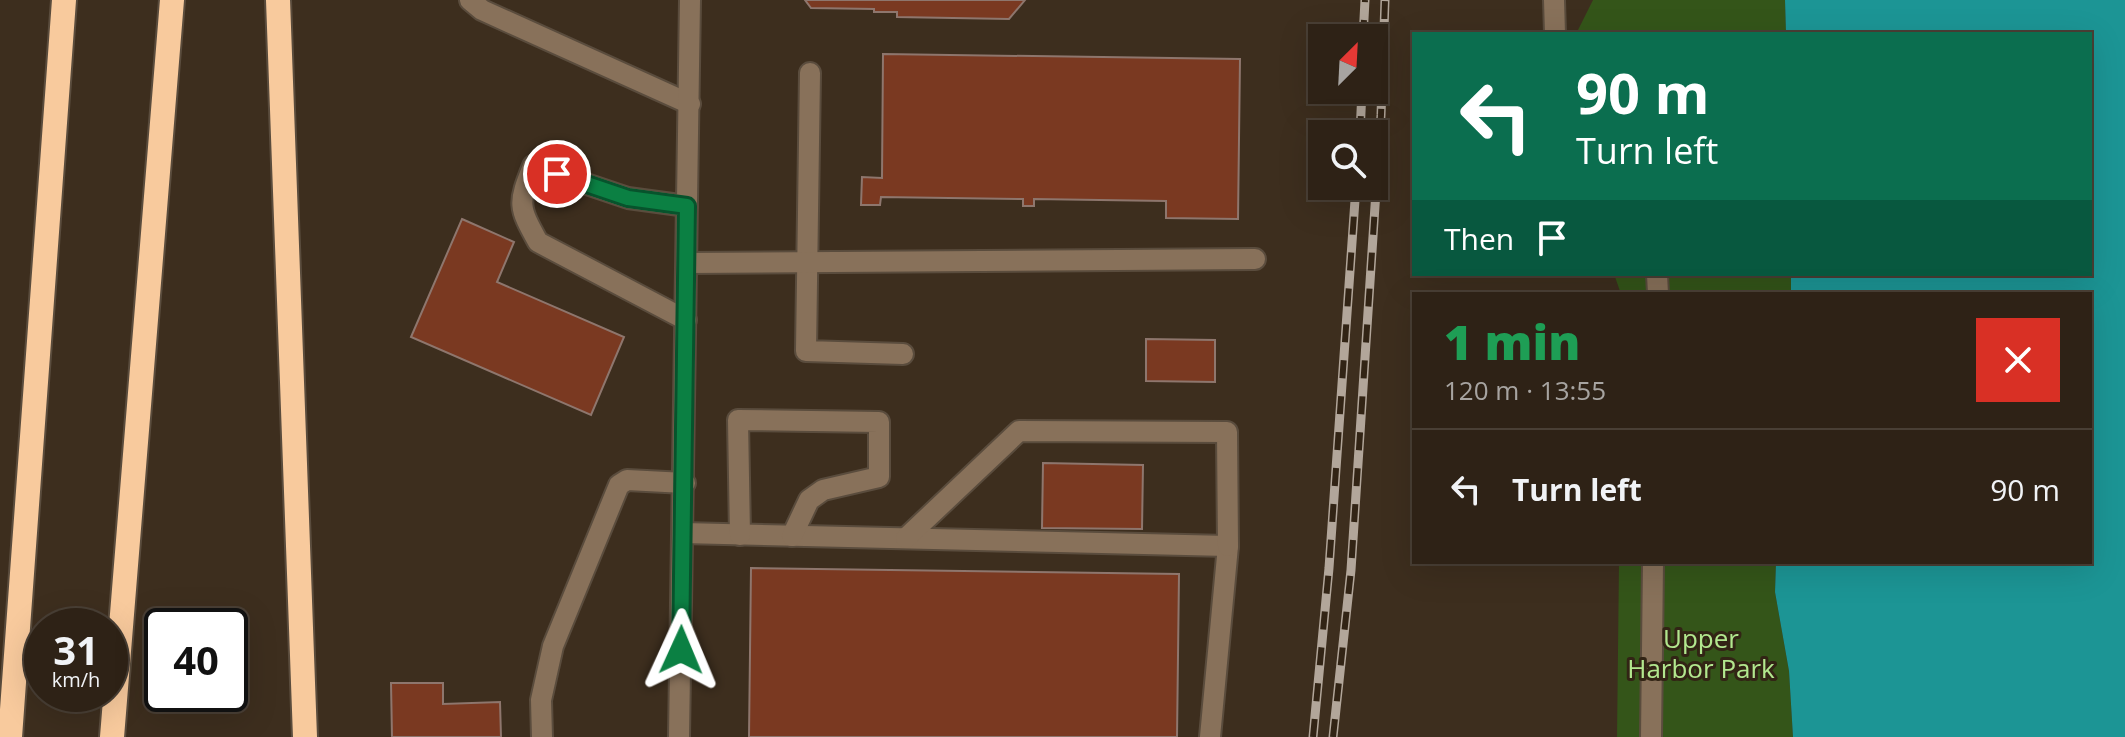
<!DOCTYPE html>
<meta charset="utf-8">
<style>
body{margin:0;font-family:"Open Sans",sans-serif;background:#3a2f23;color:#f1f3f6;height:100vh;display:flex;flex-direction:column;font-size:30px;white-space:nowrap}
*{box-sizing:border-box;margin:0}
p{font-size:26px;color:#a7a4a1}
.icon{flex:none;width:44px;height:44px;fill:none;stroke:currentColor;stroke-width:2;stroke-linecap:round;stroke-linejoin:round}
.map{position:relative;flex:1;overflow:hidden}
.side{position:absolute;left:1412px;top:292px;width:680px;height:272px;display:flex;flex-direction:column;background:#2e2216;border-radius:0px;box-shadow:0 8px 32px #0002,0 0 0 2px #493f35}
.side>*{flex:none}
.hud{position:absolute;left:1412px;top:32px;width:680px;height:244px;border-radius:0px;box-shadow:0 8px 32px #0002,0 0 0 2px #493f35;background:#0b6e4f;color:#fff;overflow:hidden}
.needle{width:52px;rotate:24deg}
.buttons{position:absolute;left:1308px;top:24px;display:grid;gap:16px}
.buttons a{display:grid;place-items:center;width:80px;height:80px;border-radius:0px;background:#2e2216;box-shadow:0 8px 32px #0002,0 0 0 2px #493f35;font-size:40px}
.speed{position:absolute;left:24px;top:608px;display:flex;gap:16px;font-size:40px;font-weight:700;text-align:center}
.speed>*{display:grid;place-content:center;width:104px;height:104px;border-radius:50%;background:#2e2216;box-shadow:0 8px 32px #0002,0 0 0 2px #493f35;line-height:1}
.speed small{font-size:20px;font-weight:400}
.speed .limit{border:4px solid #111;border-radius:12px;background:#fff;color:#111}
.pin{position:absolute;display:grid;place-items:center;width:68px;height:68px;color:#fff;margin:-34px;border:4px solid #fff;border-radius:50%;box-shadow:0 2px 8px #0007}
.me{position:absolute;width:88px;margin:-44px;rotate:1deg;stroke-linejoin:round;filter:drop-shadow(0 0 6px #0008)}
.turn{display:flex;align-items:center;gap:28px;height:168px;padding:0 32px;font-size:36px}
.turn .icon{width:104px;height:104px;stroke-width:2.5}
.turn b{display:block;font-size:56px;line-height:68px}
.then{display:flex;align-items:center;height:76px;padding:0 32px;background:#0003;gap:16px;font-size:30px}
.round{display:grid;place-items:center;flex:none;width:84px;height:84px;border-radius:0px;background:#3a2f23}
.headline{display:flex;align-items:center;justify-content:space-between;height:136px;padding:0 32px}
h1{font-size:48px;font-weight:800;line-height:60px;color:#1e9e55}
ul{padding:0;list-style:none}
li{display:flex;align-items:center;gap:24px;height:120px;padding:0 32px;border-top:2px solid #493f35}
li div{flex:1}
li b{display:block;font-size:30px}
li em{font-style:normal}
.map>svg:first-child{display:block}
</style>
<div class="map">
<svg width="2125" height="737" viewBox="0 0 2125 737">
<rect width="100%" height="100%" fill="#3d2e1e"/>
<g fill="#345519">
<polygon points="1593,0 1785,0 1786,34 1576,34"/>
<polygon points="1614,274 1791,274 1791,294 1621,294"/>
<polygon points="1619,562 1776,562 1775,592 1789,671 1793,737 1617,737"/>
</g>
<polygon fill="#1c9595" points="1785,0 2125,0 2125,737 1793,737 1789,671 1775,592 1776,562 2090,562 2090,294 1791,294 1791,274 2090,274 2090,34 1786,34"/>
<g fill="#7a3921" stroke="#8e766d" stroke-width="2">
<polygon points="805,0 1025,0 1009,19 897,17 897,12 874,12 874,9 811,8"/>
<polygon points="883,54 1240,59 1238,219 1166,218 1166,201 1034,199 1034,206 1023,206 1023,199 881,197 880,205 861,205 862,177 882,178"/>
<polygon points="462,219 514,242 497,282 624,337 591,415 411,337"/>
<polygon points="1146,339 1215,340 1215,382 1146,381"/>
<polygon points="1043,463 1143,465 1142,529 1042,528"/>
<polygon points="751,568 1179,574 1177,737 749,737"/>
<polygon points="391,683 443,683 443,704 500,702 501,737 392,737"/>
</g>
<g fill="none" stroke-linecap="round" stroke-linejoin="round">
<defs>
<g id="minor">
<polyline points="470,0 482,10 690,104"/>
<polyline points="1554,0 1555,34"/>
<polyline points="810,73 806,351 903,354"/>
<polyline points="687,263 1255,259"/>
<polyline points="1657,274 1658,294"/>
<path d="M 686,320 L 538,242 C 518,206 518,204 533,166 L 628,198 L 687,206"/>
<polyline points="683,533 1228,546 1210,737"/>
<polyline points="740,535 738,420 879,422 879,477 823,490 809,500 792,536"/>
<polyline points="906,538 1019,431 1227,432 1228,546"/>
<polyline points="542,737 541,700 553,646 619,485 627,480 685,483"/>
<polyline points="679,737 690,0"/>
<polyline points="1651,737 1653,562"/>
</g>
<g id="highway">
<polyline points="278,0 305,737"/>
<polyline points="10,737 64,0"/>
<polyline points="112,737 172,0"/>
</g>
</defs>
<use href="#minor" stroke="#5a4c3d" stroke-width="24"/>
<use href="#highway" stroke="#5a4c3d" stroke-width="28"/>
<use href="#minor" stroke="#88715a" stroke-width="20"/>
<use href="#highway" stroke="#f8ca9d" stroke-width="24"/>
<defs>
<g id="rail">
<polyline points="1363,38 1365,0"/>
<polyline points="1360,134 1362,90"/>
<polyline points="1313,737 1329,568 1356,186"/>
<polyline points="1333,737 1351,570 1381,115 1385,0"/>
</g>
</defs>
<use href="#rail" stroke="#b2a69a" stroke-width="9"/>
<use href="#rail" stroke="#322415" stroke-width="6" stroke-dasharray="18" stroke-linecap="butt"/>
</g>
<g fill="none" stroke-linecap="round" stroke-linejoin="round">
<defs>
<polyline id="route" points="557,174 628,198 687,206 681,650"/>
</defs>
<use href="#route" stroke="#07532c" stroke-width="20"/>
<use href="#route" stroke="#0b8043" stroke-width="14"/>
</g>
<g text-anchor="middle" stroke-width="6" stroke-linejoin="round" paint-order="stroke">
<g font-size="26" fill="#b2e78e" stroke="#322415">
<text x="1701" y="648">Upper<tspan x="1701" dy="30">Harbor Park</tspan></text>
</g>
</g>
</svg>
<div class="buttons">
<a><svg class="needle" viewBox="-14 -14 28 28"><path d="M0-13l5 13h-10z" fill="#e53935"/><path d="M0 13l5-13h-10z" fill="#a7a4a1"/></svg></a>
<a><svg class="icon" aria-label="search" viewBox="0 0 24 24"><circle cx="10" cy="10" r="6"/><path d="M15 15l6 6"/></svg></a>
</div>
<div class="speed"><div>31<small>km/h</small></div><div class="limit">40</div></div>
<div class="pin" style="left:557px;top:174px;background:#d93025"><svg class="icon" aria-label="arrive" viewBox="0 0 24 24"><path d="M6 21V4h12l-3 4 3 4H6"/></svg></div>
<svg class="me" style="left:681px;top:650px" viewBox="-20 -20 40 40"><path d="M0-17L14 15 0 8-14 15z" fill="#0b8043" stroke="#fff" stroke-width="4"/></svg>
<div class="hud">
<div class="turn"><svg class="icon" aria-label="left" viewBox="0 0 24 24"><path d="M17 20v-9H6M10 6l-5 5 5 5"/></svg><div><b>90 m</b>Turn left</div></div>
<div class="then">Then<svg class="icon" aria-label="arrive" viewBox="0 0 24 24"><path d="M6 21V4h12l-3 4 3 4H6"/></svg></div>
</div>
<section class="side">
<div class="headline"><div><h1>1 min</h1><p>120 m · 13:55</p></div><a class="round" style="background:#d93025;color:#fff"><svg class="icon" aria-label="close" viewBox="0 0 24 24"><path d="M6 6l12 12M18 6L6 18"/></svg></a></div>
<ul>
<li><svg class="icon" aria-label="left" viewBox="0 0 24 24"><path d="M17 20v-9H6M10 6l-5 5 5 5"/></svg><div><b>Turn left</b></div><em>90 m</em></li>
</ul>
</section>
</div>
